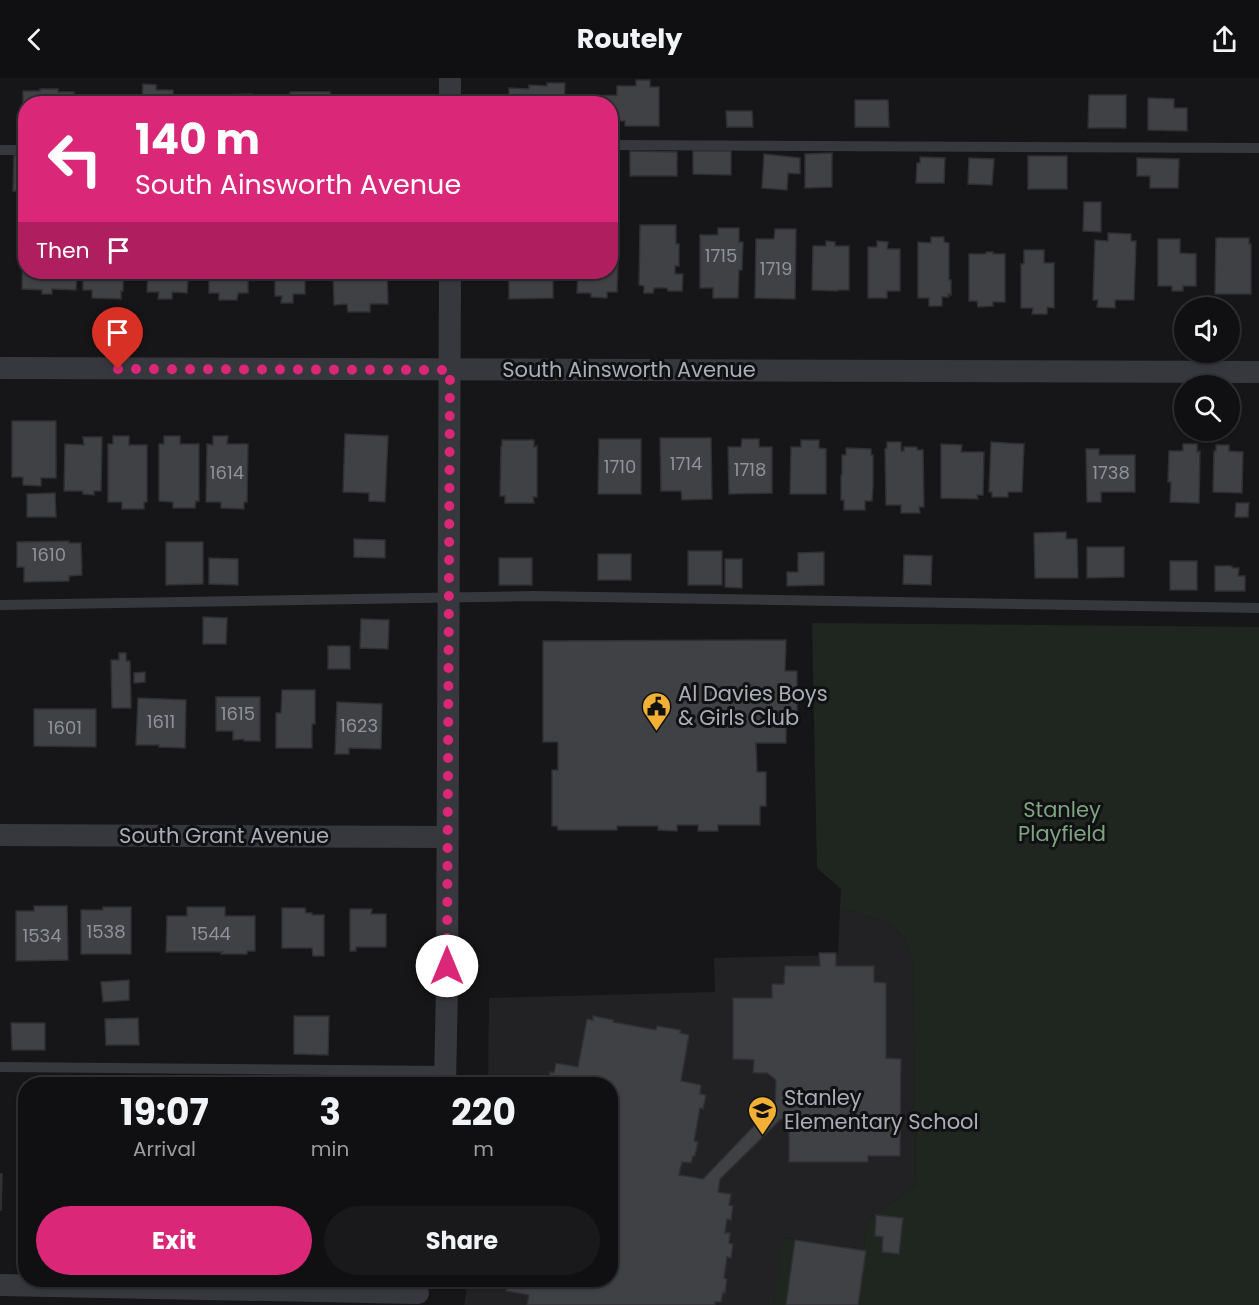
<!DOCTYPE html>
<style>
body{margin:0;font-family:Poppins,sans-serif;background:#19191b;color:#f1f3f6;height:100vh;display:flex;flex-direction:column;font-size:22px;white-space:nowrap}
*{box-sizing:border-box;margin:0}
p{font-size:20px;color:#9c9d9f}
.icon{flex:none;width:33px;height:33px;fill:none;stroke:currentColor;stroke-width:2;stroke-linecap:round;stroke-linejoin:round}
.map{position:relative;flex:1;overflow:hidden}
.sheet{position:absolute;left:18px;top:999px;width:600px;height:210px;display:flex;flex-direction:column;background:#101012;border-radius:24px;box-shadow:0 2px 4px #0004,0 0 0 2px #303032}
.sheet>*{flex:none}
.guide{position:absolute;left:18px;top:18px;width:600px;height:183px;border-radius:24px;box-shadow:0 2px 4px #0004,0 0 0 2px #303032;background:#db2777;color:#fff;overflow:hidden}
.controls{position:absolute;left:1174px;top:219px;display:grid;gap:12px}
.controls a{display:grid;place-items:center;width:66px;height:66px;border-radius:50%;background:#101012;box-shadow:0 2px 4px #0004,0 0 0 2px #303032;font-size:30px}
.pin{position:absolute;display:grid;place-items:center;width:51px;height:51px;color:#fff;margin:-62px -26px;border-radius:50% 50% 50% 0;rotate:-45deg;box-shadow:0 0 6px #0007}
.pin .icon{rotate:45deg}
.me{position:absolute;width:66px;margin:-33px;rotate:0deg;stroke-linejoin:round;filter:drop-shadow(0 0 4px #0008)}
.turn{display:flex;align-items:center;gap:21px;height:126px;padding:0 18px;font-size:27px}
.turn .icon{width:78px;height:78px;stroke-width:2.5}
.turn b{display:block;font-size:42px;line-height:51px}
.then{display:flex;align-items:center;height:57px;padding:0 18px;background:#0003;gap:12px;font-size:22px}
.eta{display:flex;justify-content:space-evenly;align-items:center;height:102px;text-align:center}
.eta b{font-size:36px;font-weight:700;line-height:42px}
.primary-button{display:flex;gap:12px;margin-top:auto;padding:12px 18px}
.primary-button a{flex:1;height:69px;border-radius:36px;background:#db2777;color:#fff;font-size:24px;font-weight:700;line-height:69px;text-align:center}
.primary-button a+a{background:#19191b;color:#f1f3f6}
header{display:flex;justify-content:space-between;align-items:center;height:78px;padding:0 18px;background:#101012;font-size:27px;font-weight:700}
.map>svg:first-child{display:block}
</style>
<header><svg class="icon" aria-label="back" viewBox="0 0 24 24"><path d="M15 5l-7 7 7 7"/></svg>Routely<svg class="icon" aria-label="share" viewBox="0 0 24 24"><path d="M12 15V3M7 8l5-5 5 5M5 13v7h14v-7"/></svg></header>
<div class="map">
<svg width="1259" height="1227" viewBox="0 0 1259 1227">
<rect width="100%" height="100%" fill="#161618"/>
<polygon fill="#222225" points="840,830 888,844 903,859 913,883 916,1107 867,1142 864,1171 784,1160 773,1227 464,1227 468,1202 610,1202 610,1006 488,1006 489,920 715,914 714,880 838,877"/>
<polygon fill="#1e261f" points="812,545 1259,549 1259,1227 773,1227 783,1160 864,1171 867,1142 916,1107 913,883 903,859 888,844 840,830 841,811 817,790"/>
<g fill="#404145" stroke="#303034" stroke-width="1.5">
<polygon points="636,2 650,2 650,9 659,9 659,48 625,48 625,43 610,43 610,26 594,26 594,18 617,17 617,8 636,8"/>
<polygon points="547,5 565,5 564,26 502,26 509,25 509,10 529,11 529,7 547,8"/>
<polygon points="143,6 156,7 156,12 173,12 173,26 142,26"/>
<polygon points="40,11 58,11 58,14 74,14 74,26 26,26 26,46 23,46 23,13 40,13"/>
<polygon points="290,14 330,14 331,26 290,26"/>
<polygon points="252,16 253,26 224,26 223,17"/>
<polygon points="1089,17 1126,17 1126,50 1088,50"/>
<rect x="204" y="19" width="18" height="7"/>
<polygon points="1148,20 1174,21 1174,30 1187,30 1187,53 1148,52"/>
<polygon points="855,22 888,22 889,49 855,49"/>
<polygon points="726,33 752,33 753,49 727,49"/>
<polygon points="630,73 677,74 677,98 630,98"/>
<polygon points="693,73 731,73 731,97 693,96"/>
<polygon points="832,75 832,109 805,110 805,76"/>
<polygon points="764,76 800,80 800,96 788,95 787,112 762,110"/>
<polygon points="14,77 26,78 26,113 13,113"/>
<rect x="1028" y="78" width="39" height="33"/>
<polygon points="610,79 619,79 618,108 610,107"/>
<polygon points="920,79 945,80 944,105 916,105 917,85 920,85"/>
<polygon points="969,80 994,81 992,107 968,106"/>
<polygon points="1137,80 1179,81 1178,110 1150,110 1150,98 1137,98"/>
<polygon points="1084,124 1101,124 1101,154 1083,153"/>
<polygon points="640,147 676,147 676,166 679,166 679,188 675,188 675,196 683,196 682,213 668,213 667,210 654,210 653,215 644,215 644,208 639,207"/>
<polygon points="718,150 739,150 739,164 743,164 742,192 739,192 738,220 713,220 713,210 700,210 700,157 718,157"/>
<polygon points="775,151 796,151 795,221 755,220 756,161 774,161"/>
<polygon points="610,153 619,153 617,214 607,214 607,220 591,219 591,215 577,215 578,194 610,194"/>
<polygon points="1108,155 1131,156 1131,163 1136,163 1134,222 1115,222 1115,230 1097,229 1098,222 1093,222 1095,162 1108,163"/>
<polygon points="931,159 944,159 944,164 949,165 949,202 951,202 951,217 948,216 949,219 942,219 942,228 929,228 929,220 918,220 918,164 931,165"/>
<polygon points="1216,160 1249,160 1249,166 1251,166 1251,216 1215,216"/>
<polygon points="1158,161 1180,161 1180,175 1196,176 1196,208 1183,208 1183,213 1172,213 1172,208 1158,208"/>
<polygon points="826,163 835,164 835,168 849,168 849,212 838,212 838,213 812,212 813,168 826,168"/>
<polygon points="877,163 888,164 887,171 900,171 900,213 887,213 887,220 868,220 868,169 877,169"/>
<polygon points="23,172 26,172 26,194 77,194 76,212 52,211 52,216 42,216 42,212 22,211"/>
<polygon points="1024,172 1044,172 1044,185 1054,185 1054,230 1047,229 1047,236 1032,236 1033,230 1021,230 1021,186 1024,186"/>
<polygon points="986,174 993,174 993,176 1005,176 1005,224 993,224 993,228 978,229 977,223 969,223 969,176 986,176"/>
<polygon points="83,194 123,194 123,213 121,213 121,221 92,220 92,212 83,212"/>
<polygon points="148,194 191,194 191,201 188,201 187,215 172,214 172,221 158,221 159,214 147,214"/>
<polygon points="209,194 248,194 248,215 238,215 237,222 219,222 219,215 209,215"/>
<polygon points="275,194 305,194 305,216 293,216 293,225 281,225 282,218 275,218"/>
<polygon points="333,194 387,194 388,226 370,226 370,234 348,234 347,226 334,227"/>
<polygon points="509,194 553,194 553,220 509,221"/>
<polygon points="12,343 56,343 56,400 41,400 41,408 23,407 23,399 12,399"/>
<polygon points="345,356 388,358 385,424 369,423 369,415 343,414"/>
<polygon points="113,358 129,358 129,367 147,367 147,424 144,424 144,431 122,431 122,424 108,424 108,366 113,366"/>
<polygon points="164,358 180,358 180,366 199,366 199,423 196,423 195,430 173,430 173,424 159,423 159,366 164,366"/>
<polygon points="213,358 228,358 227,366 248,366 247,424 244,424 244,431 221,430 221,424 206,424 207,366 213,367"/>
<polygon points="83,359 102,359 101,413 94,413 94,417 83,416 83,413 64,413 65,366 84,367"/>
<polygon points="660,360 711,360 712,421 682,422 681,413 661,413"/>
<polygon points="599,361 641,361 641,416 598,416"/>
<polygon points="742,361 759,361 759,369 772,369 772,415 729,416 728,369 741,369"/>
<polygon points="502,362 534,362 534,369 537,368 537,419 533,419 534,425 505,425 505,418 500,418 501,368 502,368"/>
<polygon points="801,362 819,362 819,370 826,371 826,416 790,416 791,369 801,369"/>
<polygon points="887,364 901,364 901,373 904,373 904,369 917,369 917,372 923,372 924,429 919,429 920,435 901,435 901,427 886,427 885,371 887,370"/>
<polygon points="991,364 1024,366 1022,414 1008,414 1008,419 992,419 992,414 989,414"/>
<polygon points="941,366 962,367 961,374 984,374 983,417 977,417 978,421 941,420"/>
<polygon points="1183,366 1197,366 1197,374 1200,373 1199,425 1170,424 1171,404 1168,404 1169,373 1183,373"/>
<polygon points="1216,367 1229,367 1229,373 1243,374 1242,415 1213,414 1214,373 1216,373"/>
<polygon points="846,370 871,371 871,377 873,377 873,409 872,423 865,423 865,432 844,432 844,422 841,422 841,397 842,397 842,377 846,377"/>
<polygon points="1086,371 1099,371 1099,377 1135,377 1135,414 1101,414 1101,424 1087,424"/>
<polygon points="55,415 56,439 27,439 27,416"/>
<polygon points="1236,425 1249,425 1248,439 1235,439"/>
<polygon points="1066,454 1066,461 1077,461 1078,500 1035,500 1034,455"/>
<polygon points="354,461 385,462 385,480 354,479"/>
<polygon points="69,463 69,465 81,465 82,497 69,498 69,503 24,504 24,489 17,489 17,464"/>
<polygon points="166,464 203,464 203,506 166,507"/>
<polygon points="1087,469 1124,469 1124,499 1087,500"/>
<rect x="688" y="473" width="34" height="34"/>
<polygon points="824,474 824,507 787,508 787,494 798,494 798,475"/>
<rect x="598" y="476" width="33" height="26"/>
<polygon points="904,477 932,478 931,507 903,506"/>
<polygon points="209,480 238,481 238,507 209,506"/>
<rect x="499" y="480" width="33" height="27"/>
<polygon points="725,481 742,481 742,510 725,509"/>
<rect x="1170" y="483" width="27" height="29"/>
<polygon points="1215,488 1232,488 1232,490 1239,490 1238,498 1245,498 1245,513 1215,513"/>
<polygon points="203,539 227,540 226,566 203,566"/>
<polygon points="361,541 389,542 388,571 360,570"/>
<polygon points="786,562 785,593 797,593 797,640 786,640 786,665 756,665 757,694 766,694 766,728 760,728 760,747 718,747 718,753 698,753 698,747 677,747 677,753 658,752 658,748 617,748 617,752 558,752 557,748 552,748 552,692 558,692 558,664 543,664 543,563"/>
<rect x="328" y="568" width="22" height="23"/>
<polygon points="119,575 126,575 126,583 130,583 131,630 112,630 111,582 119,582"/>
<polygon points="145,594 145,604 134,605 134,595"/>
<polygon points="282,612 315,612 315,646 312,646 312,670 276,670 276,635 281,635"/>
<polygon points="216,619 260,619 260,663 244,663 244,661 233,662 233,653 216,653"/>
<polygon points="138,620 186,622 185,670 159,669 159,667 136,667"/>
<polygon points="337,624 382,626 381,671 349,670 349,676 335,676"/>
<polygon points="34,631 96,631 96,669 34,668"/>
<polygon points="34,828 67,828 68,882 16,883 16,833 34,833"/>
<polygon points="103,829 131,829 131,876 81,876 81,832 103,832"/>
<polygon points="187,829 225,829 225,838 255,838 255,873 247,873 247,876 221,876 222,874 166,874 167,838 187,838"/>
<polygon points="282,830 305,830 306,835 312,835 312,837 324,837 324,878 313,878 312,870 282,870"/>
<polygon points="350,831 372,831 371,836 386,836 386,869 356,869 356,873 350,873"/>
<polygon points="819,875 836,875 836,888 874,888 874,904 886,905 886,980 901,981 900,1078 868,1078 868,1084 789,1084 789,1036 783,1042 781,1041 720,1101 718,1114 731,1116 729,1127 733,1128 731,1142 727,1141 725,1155 730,1155 729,1165 733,1166 731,1180 727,1179 724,1200 727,1201 725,1215 723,1214 721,1224 715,1224 715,1227 527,1227 529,1217 506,1213 508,1202 610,1202 610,1006 548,1006 550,994 554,995 556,985 578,989 587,941 593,942 593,938 614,942 613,944 656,952 657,948 681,952 680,955 689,957 681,1003 701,1007 700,1016 706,1017 703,1031 700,1030 694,1063 698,1064 695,1078 693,1078 691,1085 682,1084 679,1097 703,1101 775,1026 776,1002 767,995 753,995 754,982 733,981 733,920 772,920 772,906 784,906 785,888 820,888"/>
<polygon points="129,902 129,922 103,924 101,904"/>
<polygon points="294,938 329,938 328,977 294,976"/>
<polygon points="138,940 139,967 106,967 105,941"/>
<polygon points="11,945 45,945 45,972 12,972"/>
<polygon points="0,1096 2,1096 1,1132 0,1132"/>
<polygon points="18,1099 26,1099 26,1135 17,1135"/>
<polygon points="876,1137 903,1140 899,1176 882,1174 883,1159 875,1158"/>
<polygon points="795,1162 866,1173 858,1227 786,1227"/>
</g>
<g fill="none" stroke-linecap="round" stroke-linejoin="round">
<g stroke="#37383d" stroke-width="10">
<polyline points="610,67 1259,70"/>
<polyline points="0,72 26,72"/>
<polyline points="0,527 533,518 1259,530"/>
<polyline points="0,989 445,993"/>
</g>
<g stroke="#37383d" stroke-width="22">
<polyline points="450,0 450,26"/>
<polyline points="0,290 1259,294"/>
<polyline points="0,757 447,759"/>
<polyline points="445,1006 447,908 450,194"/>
<polyline points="0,1207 418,1215"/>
</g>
</g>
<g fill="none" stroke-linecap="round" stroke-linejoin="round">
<polyline stroke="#db2777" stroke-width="10" stroke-dasharray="0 18" points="118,291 450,292 447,888"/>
</g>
<defs>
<symbol id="civic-pin" viewBox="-11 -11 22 30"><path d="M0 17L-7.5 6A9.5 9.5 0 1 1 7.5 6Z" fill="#f2b134" stroke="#111113"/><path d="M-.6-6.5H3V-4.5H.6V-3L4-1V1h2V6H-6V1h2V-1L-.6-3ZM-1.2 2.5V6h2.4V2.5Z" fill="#111"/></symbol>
<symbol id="school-pin" viewBox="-11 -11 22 30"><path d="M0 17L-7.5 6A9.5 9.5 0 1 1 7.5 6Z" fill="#f2b134" stroke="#111113"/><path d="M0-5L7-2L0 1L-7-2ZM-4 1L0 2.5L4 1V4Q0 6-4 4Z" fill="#111"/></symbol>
</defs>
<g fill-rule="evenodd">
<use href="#civic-pin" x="640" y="612" width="33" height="45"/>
<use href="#school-pin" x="746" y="1016" width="33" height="45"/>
</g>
<g text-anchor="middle" stroke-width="6" stroke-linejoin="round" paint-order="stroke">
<g font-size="18" fill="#8e929b">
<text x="721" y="184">1715</text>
<text x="776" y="197">1719</text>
<text x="686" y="392">1714</text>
<text x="620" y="395">1710</text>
<text x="750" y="398">1718</text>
<text x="227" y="401">1614</text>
<text x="1111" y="401">1738</text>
<text x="49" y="483">1610</text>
<text x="238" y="642">1615</text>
<text x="161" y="650">1611</text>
<text x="359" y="654">1623</text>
<text x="65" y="656">1601</text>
<text x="106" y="860">1538</text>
<text x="211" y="862">1544</text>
<text x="42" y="864">1534</text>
</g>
<g font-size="21" fill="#a8adb8" stroke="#111113">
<text x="629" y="299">South Ainsworth Avenue</text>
<text x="224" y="765">South Grant Avenue</text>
</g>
<g font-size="21" fill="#a8adb8" stroke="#111113" text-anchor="start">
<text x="678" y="623">Al Davies Boys<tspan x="678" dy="24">&amp; Girls Club</tspan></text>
<text x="784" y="1027">Stanley<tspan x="784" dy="24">Elementary School</tspan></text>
</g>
<g font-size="21" fill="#7fa381" stroke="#111113">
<text x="1062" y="739">Stanley<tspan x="1062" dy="24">Playfield</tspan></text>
</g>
</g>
</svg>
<div class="controls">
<a><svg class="icon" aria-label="sound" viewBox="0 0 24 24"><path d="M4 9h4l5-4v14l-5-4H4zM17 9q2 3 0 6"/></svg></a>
<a><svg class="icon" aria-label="search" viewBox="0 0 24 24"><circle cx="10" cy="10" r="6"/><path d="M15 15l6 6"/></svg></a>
</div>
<div class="pin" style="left:118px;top:291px;background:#d93025"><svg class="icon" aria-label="arrive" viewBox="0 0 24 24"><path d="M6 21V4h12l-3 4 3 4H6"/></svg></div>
<svg class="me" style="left:447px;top:888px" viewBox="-20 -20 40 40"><circle r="19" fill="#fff"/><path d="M0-13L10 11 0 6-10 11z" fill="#db2777"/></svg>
<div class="guide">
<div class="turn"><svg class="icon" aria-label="left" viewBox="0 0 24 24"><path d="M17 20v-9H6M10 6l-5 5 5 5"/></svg><div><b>140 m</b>South Ainsworth Avenue</div></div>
<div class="then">Then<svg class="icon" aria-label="arrive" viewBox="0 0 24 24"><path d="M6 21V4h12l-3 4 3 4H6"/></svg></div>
</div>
<section class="sheet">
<div class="eta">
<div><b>19:07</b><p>Arrival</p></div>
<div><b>3</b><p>min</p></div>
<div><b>220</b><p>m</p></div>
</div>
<div class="primary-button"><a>Exit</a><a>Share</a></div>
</section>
</div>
